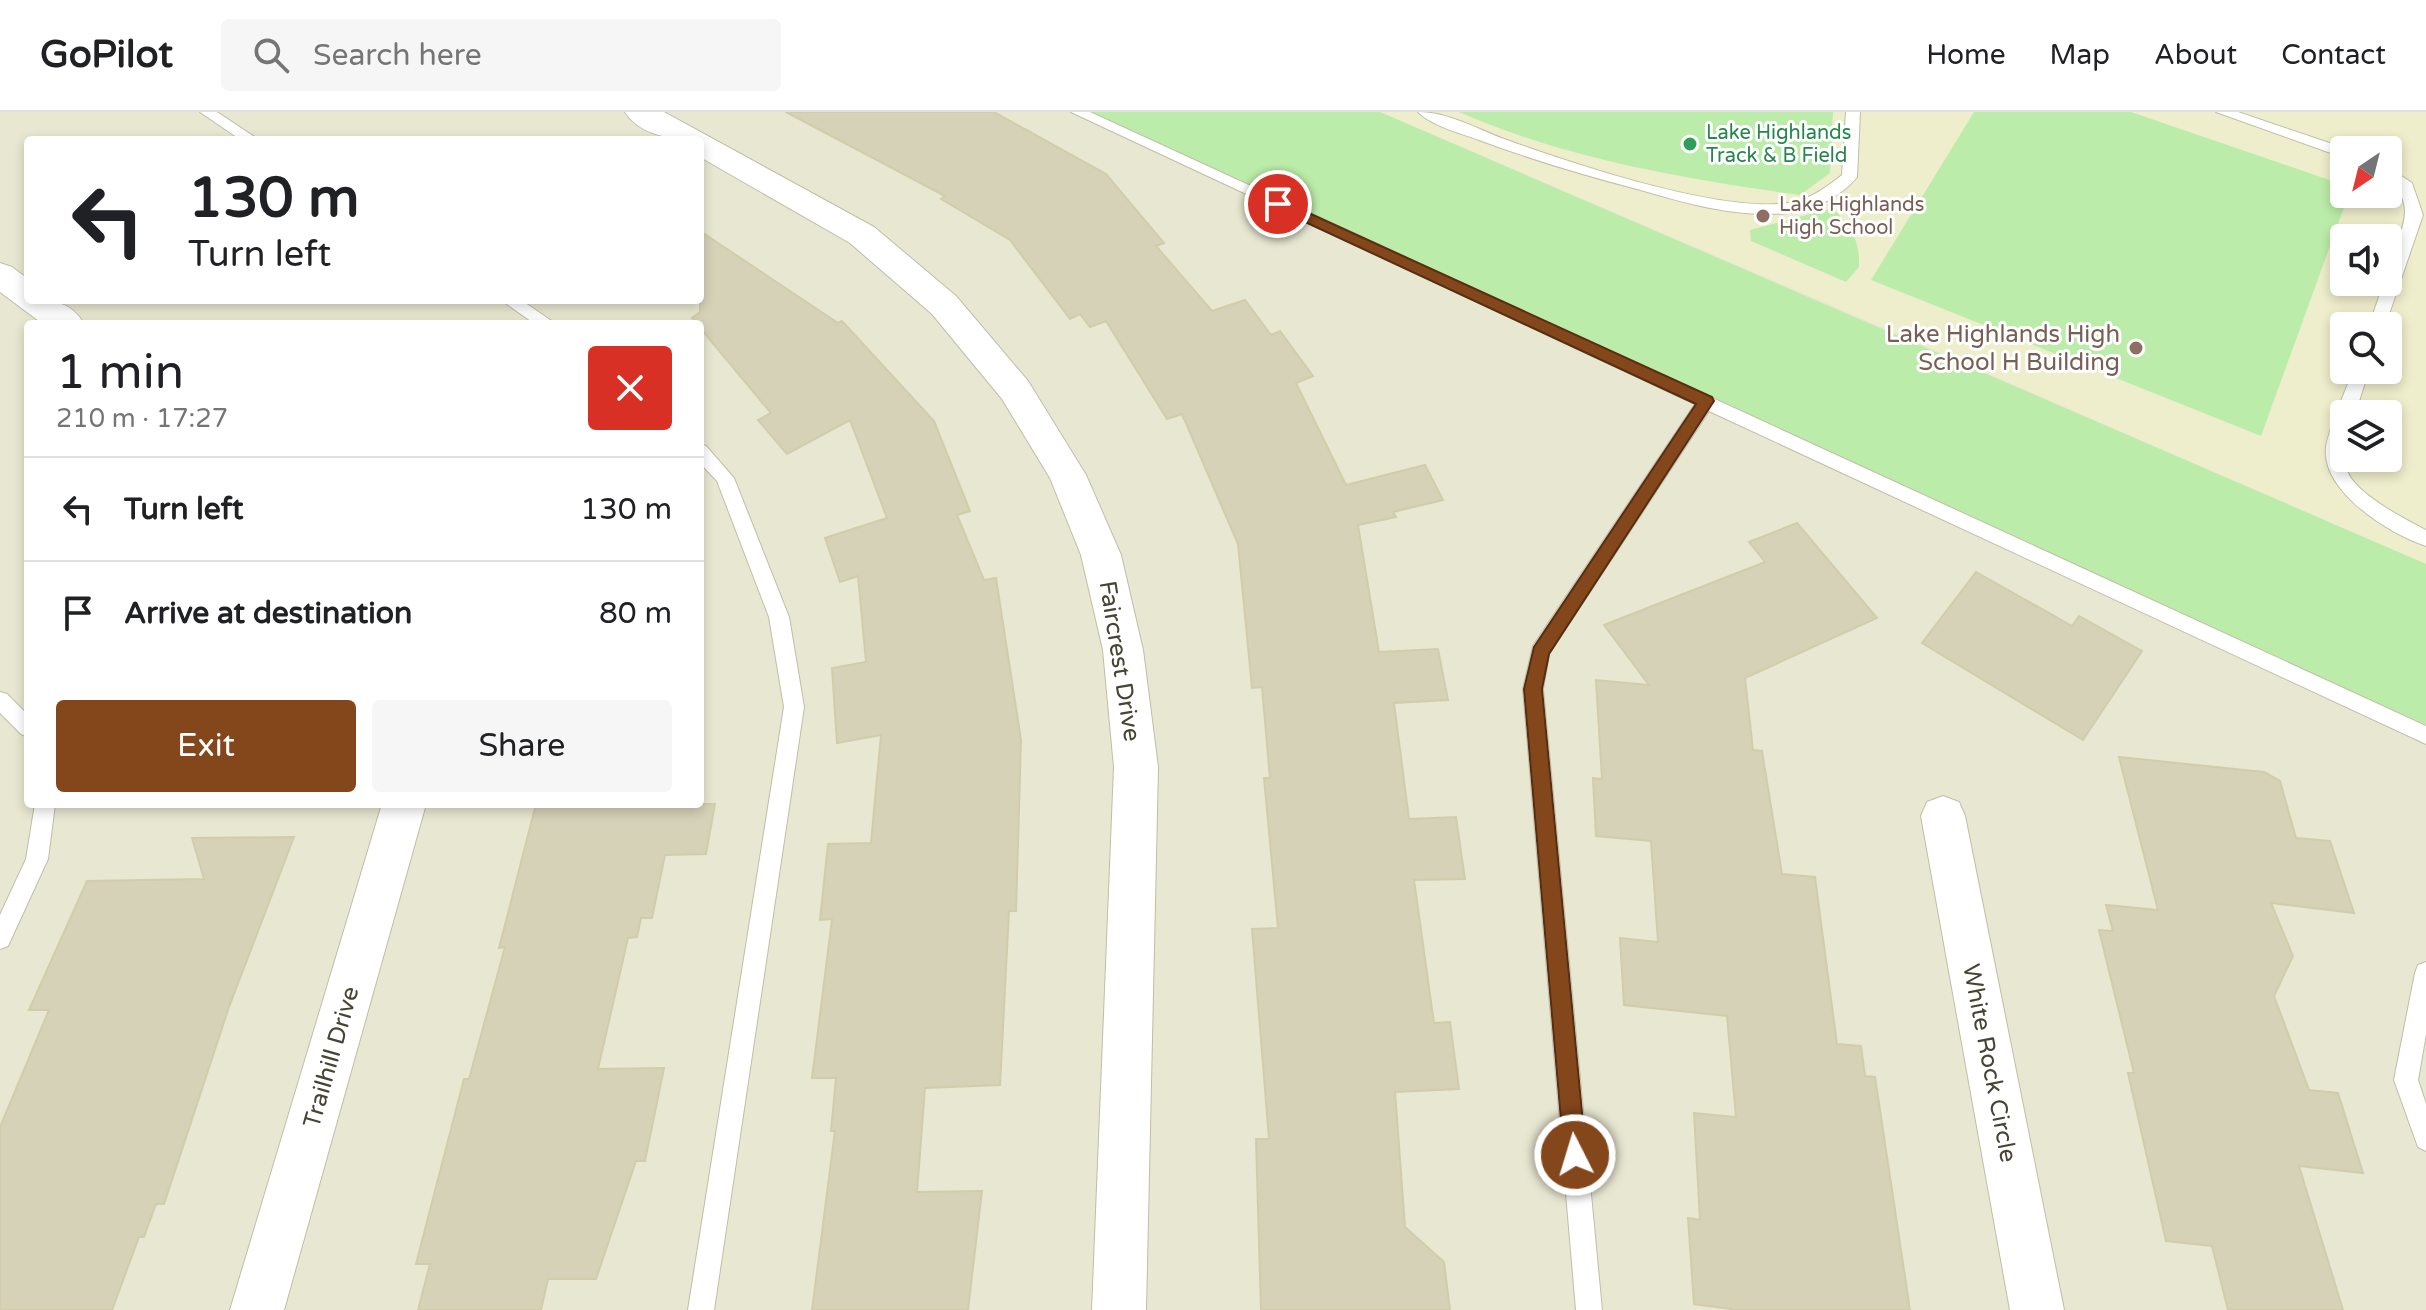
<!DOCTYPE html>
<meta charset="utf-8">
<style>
body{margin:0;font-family:"Varela Round",sans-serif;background:#f6f6f6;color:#202124;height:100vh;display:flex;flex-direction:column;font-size:30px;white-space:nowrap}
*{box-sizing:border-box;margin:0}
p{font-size:26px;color:#757577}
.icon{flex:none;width:44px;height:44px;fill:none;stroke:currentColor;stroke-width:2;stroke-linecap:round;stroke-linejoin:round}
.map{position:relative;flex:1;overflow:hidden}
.details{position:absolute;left:24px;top:208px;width:680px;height:488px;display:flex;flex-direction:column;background:#fff;border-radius:8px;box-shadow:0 4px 12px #0003}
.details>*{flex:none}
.guide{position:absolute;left:24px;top:24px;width:680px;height:168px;border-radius:8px;box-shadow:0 4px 12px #0003;background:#fff;color:#202124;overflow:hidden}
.needle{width:52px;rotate:215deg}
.buttons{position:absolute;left:2330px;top:24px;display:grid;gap:16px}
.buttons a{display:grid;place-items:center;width:72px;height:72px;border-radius:8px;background:#fff;box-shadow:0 4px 12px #0003;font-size:40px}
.pin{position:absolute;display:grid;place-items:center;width:68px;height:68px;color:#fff;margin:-34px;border:4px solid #fff;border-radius:50%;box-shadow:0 2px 8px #0007}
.me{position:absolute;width:88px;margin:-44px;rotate:355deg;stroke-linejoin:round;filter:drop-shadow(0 0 6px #0008)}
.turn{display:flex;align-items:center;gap:28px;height:168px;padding:0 32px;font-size:36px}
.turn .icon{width:104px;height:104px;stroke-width:2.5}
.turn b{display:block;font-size:56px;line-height:68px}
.round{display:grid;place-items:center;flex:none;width:84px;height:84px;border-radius:8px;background:#f6f6f6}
.head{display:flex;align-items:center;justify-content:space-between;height:136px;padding:0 32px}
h1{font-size:48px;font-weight:600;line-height:60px}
.primary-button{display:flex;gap:16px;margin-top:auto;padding:16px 32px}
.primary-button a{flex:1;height:92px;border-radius:8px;background:#84461b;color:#fff;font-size:32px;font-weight:600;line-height:92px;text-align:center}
.primary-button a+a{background:#f6f6f6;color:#202124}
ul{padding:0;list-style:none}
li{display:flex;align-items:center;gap:24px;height:104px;padding:0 32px;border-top:2px solid #e0e0e0}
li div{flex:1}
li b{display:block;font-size:30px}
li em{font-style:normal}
header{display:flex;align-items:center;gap:48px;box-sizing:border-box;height:112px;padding:0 40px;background:#fff;border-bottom:2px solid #e0e0e0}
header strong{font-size:38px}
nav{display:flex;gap:44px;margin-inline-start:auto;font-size:28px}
.search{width:560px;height:72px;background:#f6f6f6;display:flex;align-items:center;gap:20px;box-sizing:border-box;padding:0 28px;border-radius:8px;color:#757577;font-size:30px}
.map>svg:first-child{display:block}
</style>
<header>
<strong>GoPilot</strong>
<div class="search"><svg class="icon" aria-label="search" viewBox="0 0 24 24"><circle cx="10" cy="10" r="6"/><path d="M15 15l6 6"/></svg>Search here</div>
<nav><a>Home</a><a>Map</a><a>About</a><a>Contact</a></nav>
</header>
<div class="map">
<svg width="2426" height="1198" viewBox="0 0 2426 1198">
<rect width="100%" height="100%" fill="#f4f3e4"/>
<path fill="#e8e7d1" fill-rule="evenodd" d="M 0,0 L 2426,0 L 2426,1198 L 0,1198 ZM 28,28 L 700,28 L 700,188 L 28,188 ZM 2344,38 L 2388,38 L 2388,82 L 2344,82 ZM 2344,126 L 2388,126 L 2388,170 L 2344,170 ZM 28,212 L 700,212 L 700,692 L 28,692 ZM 2344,214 L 2388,214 L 2388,258 L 2344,258 ZM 2344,302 L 2388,302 L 2388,346 L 2344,346 Z"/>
<path fill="#eec" fill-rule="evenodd" d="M 1380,0 L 2426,0 L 2426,452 L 1842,198 ZM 2344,38 L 2388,38 L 2388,82 L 2344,82 ZM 2344,126 L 2388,126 L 2388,170 L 2344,170 ZM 2344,214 L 2388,214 L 2388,258 L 2344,258 ZM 2344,302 L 2388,302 L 2388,346 L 2344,346 Z"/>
<g fill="#bceca9">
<polygon points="1076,0 1380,0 2426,452 2426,620"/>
<path d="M 1459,0 L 1833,0 L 1830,61 L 1800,83 C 1685,67 1566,47 1459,0 Z"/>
<polygon points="1974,0 2131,0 2344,73 2344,82 2349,82 2261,324 1871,168"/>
<path d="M 1833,96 C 1851,115 1860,128 1859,155 L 1846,170 L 1751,129 L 1750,118 Z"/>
</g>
<g fill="#d6d2b8" stroke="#d1cdab" stroke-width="2">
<polygon points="786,0 994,0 1106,62 1164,131 1156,134 1212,199 1245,188 1271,223 1280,219 1313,264 1296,271 1346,373 1425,353 1443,388 1393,400 1396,405 1358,413 1379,540 1438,537 1448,588 1394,591 1409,707 1456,705 1465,767 1414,768 1434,911 1450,910 1459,977 1395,980 1405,1115 1444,1150 1450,1198 1261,1198 1256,1027 1269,1027 1252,817 1278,816 1264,666 1270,666 1262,575 1252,576 1238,432 1182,302 1167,307 1106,209 1090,215 1080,202 1070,207 1010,128 941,87 945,84"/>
<polygon points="700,119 838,211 842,209 934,309 970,399 957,403 984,468 996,466 1021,628 1016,799 1009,799 1000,973 925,976 917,1080 982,1079 968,1198 812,1198 835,1019 831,1019 836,966 812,966 832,807 820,808 828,732 871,731 881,623 837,631 832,556 866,550 858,464 840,470 825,426 887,406 850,308 787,342 758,308 771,301 700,216 700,212 692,206 700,200"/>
<polygon points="1797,411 1877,506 1745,566 1753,638 1762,639 1782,762 1815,765 1837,932 1861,934 1865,964 1875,965 1910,1198 1738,1198 1694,1192 1688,1106 1700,1108 1694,1001 1736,1005 1727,904 1624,893 1620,826 1658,830 1651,729 1596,724 1593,666 1602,667 1596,568 1649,573 1604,513 1765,450 1749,430"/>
<polygon points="1976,460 2072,514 2079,504 2142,539 2083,628 1922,531"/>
<polygon points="2119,645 2264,660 2280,669 2296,726 2330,729 2354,801 2271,791 2293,844 2274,884 2309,978 2338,981 2363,1061 2299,1054 2343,1198 2228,1198 2212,1134 2166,1129 2128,961 2134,961 2099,818 2113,819 2106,793 2158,798"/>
<polygon points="536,692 715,692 706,742 665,743 652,806 641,806 637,825 628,826 598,957 664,956 645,1049 636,1049 596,1167 548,1167 541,1198 418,1198 430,1152 416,1152 464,967 469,967 505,835 499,836"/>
<polygon points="294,725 229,895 164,1092 156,1092 144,1125 139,1125 112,1198 0,1198 0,1015 49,898 29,898 87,769 204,767 192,726"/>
</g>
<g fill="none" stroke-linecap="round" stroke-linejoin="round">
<defs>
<g id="lane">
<polygon points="200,0 217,0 259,28 241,28"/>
<polygon points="1071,0 1090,0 2426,614 2426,632 1709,299 1549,542 1543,577 1602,1198 1576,1198 1523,577 1533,534 1695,292"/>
<path d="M 1418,0 C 1448,0 1475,16 1504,27 C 1571,51 1726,104 1794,90 C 1812,86 1828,74 1842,63 L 1846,0 L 1860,0 L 1857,65 C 1841,85 1812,99 1788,101 C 1736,106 1685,91 1637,77 C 1583,63 1530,47 1479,28 C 1460,21 1432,14 1418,0 Z"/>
<polygon points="2216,0 2238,0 2350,38 2344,38 2344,46 2339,44"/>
<path d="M 2388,55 L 2412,71 L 2423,103 L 2385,214 L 2369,214 L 2384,170 L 2388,170 C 2388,132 2426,99 2388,68 Z"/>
<polygon points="501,188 521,188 556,212 535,212"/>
<path d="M 2353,258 L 2369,258 L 2355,302 L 2344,302 C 2344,321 2342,341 2347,358 C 2353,380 2406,408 2426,418 L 2426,434 C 2389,422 2321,379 2326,335 C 2329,316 2346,278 2353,258 Z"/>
<polygon points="700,332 706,334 734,366 789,505 804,595 714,1198 688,1198 784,595 769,505 717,369 700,351"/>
<polygon points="0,580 7,582 28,603 28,625 21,622 0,601"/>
<polygon points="35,692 55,692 48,747 8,834 0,837 0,803 26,747"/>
<polygon points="2426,850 2426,922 2418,968 2426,992 2426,1039 2418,1035 2394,968 2415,861 2418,853"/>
</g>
<g id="street">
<path d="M 625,0 L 664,0 L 874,115 L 956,184 L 1028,269 L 1086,363 L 1121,443 L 1143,538 L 1158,655 L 1146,1198 L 1092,1198 L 1114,655 L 1103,538 L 1081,443 L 1050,366 L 1002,287 L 932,202 L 850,131 L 700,45 L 700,28 C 674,28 640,24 625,0 Z"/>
<path d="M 0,151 L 12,155 L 28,167 L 28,188 C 52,188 71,189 84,212 L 43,212 L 0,180 Z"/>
<polygon points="1943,684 1959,690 1965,704 2064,1198 2010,1198 1921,704 1927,690"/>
<polygon points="382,692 426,692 284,1198 230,1198"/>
</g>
</defs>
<use href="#lane" stroke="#c0bea6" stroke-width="2"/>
<use href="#street" stroke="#c0bea6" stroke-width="2"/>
<use href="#lane" fill="#fff" fill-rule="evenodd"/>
<use href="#street" fill="#fff" fill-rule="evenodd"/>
</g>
<polygon fill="#84461b" stroke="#562e12" stroke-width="2" points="1278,87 1712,285 1714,289 1549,542 1542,577 1586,1043 1583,1050 1575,1054 1568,1050 1564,1043 1524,577 1534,535 1696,292 1273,95 1273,89"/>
<circle fill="#2e9e5b" stroke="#fff" stroke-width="3" cx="1690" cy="32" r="8"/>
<g fill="#8d6e63" stroke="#fff" stroke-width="3">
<circle cx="1763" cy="104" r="8"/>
<circle cx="2136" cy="236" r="8"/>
</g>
<g text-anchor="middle" stroke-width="6" stroke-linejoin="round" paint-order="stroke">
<g font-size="20" fill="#27864d" stroke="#fff" text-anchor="start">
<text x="1706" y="27">Lake Highlands<tspan x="1706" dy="23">Track &amp; B Field</tspan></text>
</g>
<g font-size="20" fill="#785e54" stroke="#fff" text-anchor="start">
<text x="1779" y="99">Lake Highlands<tspan x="1779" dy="23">High School</tspan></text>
</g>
<g font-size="24" fill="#785e54" stroke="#fff" text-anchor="end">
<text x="2120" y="230">Lake Highlands High<tspan x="2120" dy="28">School H Building</tspan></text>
</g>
<g font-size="24" fill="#464433" stroke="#fff">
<text transform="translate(1120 549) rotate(81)" y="8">Faircrest Drive</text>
<text transform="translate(331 945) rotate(-74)" y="8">Trailhill Drive</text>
<text transform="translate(1990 951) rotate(79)" y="8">White Rock Circle</text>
</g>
</g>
</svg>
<div class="buttons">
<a><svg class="needle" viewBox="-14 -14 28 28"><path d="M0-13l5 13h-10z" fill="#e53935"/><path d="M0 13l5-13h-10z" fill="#757577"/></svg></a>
<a><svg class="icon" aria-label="sound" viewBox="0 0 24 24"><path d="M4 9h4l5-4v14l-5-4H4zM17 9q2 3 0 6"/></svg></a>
<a><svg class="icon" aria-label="search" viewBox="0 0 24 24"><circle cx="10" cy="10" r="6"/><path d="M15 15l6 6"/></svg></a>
<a><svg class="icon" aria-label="layers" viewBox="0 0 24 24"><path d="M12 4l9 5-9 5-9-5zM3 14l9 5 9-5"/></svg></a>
</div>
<div class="pin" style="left:1278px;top:92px;background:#d93025"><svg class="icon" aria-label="arrive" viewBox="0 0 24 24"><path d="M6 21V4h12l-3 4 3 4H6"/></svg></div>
<svg class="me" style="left:1575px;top:1043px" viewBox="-20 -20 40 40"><circle r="17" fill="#84461b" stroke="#fff" stroke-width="3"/><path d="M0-11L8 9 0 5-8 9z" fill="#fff"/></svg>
<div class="guide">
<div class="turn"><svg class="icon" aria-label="left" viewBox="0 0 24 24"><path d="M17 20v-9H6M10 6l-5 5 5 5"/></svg><div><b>130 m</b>Turn left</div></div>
</div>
<section class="details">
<div class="head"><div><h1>1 min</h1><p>210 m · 17:27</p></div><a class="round" style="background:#d93025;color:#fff"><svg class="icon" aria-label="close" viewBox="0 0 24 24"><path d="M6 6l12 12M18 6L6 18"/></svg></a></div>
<ul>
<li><svg class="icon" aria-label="left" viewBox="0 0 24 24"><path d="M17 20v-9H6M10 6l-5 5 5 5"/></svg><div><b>Turn left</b></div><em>130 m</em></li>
<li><svg class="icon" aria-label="arrive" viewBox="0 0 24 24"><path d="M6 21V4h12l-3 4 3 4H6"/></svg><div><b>Arrive at destination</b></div><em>80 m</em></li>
</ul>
<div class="primary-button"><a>Exit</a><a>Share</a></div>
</section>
</div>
